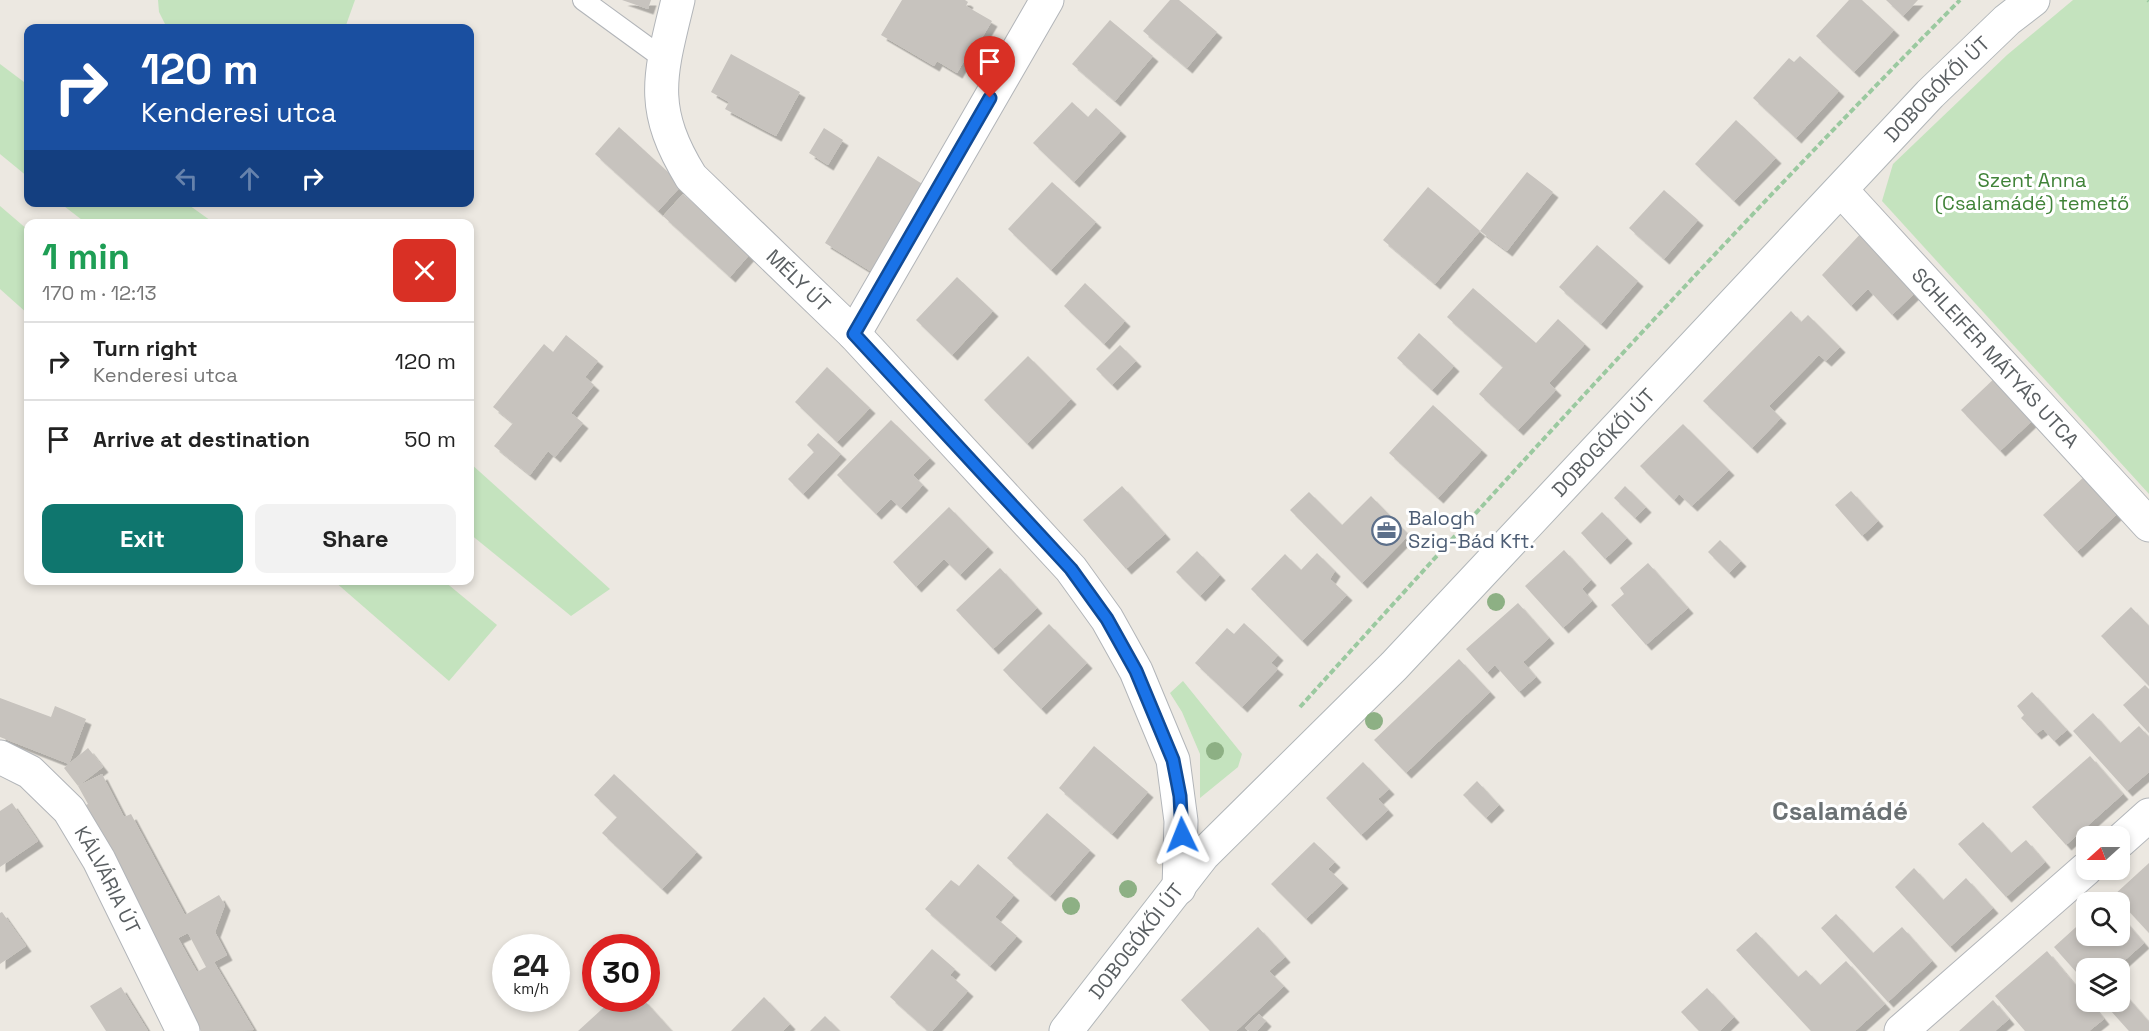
<!DOCTYPE html>
<meta charset="utf-8">
<style>
body{margin:0;font-family:"Space Grotesk",sans-serif;background:#f2f2f2;color:#222;height:100vh;display:flex;flex-direction:column;font-size:22px;white-space:nowrap}
*{box-sizing:border-box;margin:0}
p{font-size:20px;color:#767676}
.icon{flex:none;width:33px;height:33px;fill:none;stroke:currentColor;stroke-width:2;stroke-linecap:round;stroke-linejoin:round}
.map{position:relative;flex:1;overflow:hidden}
.drawer{position:absolute;left:24px;top:219px;width:450px;height:366px;display:flex;flex-direction:column;background:#fff;border-radius:12px;box-shadow:0 3px 9px #0003}
.drawer>*{flex:none}
.banner{position:absolute;left:24px;top:24px;width:450px;height:183px;border-radius:12px;box-shadow:0 3px 9px #0003;background:#1a4fa0;color:#fff;overflow:hidden}
.needle{width:39px;rotate:249deg}
.controls{position:absolute;left:2076px;top:826px;display:grid;gap:12px}
.controls a{display:grid;place-items:center;width:54px;height:54px;border-radius:12px;background:#fff;box-shadow:0 3px 9px #0003;font-size:30px}
.speed{position:absolute;left:492px;top:934px;display:flex;gap:12px;font-size:30px;font-weight:700;text-align:center}
.speed>*{display:grid;place-content:center;width:78px;height:78px;border-radius:50%;background:#fff;box-shadow:0 3px 9px #0003;line-height:1}
.speed small{font-size:15px;font-weight:400}
.speed .limit{border:9px solid #d22;background:#fff;color:#111}
.pin{position:absolute;display:grid;place-items:center;width:51px;height:51px;color:#fff;margin:-62px -26px;border-radius:50% 50% 50% 0;rotate:-45deg;box-shadow:0 0 6px #0007}
.pin .icon{rotate:45deg}
.me{position:absolute;width:66px;margin:-33px;rotate:358deg;stroke-linejoin:round;filter:drop-shadow(0 0 4px #0008)}
.turn{display:flex;align-items:center;gap:21px;height:126px;padding:0 18px;font-size:27px}
.turn .icon{width:78px;height:78px;stroke-width:2.5}
.turn b{display:block;font-size:42px;line-height:51px}
.lanes{display:flex;align-items:center;height:57px;padding:0 18px;background:#0003;justify-content:center;gap:30px;direction:ltr}
.lanes .off{opacity:.35}
.round{display:grid;place-items:center;flex:none;width:63px;height:63px;border-radius:12px;background:#f2f2f2}
.summary{display:flex;align-items:center;justify-content:space-between;height:102px;padding:0 18px}
h1{font-size:36px;font-weight:600;line-height:45px;color:#1e9e55}
.cta{display:flex;gap:12px;margin-top:auto;padding:12px 18px}
.cta a{flex:1;height:69px;border-radius:12px;background:#0f766e;color:#fff;font-size:24px;font-weight:600;line-height:69px;text-align:center}
.cta a+a{background:#f2f2f2;color:#222}
ul{padding:0;list-style:none}
li{display:flex;align-items:center;gap:18px;height:78px;padding:0 18px;border-top:2px solid #e0e0e0}
li div{flex:1}
li b{display:block;font-size:22px}
li em{font-style:normal}
.map>svg:first-child{display:block}
</style>
<div class="map">
<svg width="2149" height="1031" viewBox="0 0 2149 1031">
<defs>
<filter id="shadow"><feDropShadow dx="5.5" dy="5.5" stdDeviation="0" flood-color="#0004"/></filter>
</defs>
<rect width="100%" height="100%" fill="#ece8e1"/>
<g fill="#c4e3be">
<polygon points="158,0 355,0 345,28 167,28 159,12"/>
<polygon points="2073,0 2149,0 2149,494 1882,201 1893,164 2007,55"/>
<polygon points="0,64 28,85 28,177 0,154"/>
<polygon points="60,203 186,203 214,223 86,223"/>
<polygon points="0,206 28,230 28,314 0,289"/>
<polygon points="470,463 610,589 571,616 470,534"/>
<polygon points="334,581 444,581 497,625 449,681"/>
<polygon points="1183,681 1242,754 1238,767 1200,798 1200,754 1182,712 1170,693"/>
</g>
<g fill="#c7c3be" fill-rule="evenodd" filter="url(#shadow)">
<polygon points="622,0 651,0 648,9"/>
<polygon points="902,0 965,0 968,2 966,6 992,21 970,58 967,56 957,73 937,61 934,66 881,35"/>
<polygon points="1170,0 1179,0 1217,32 1187,68 1143,31"/>
<polygon points="1849,0 1862,0 1894,30 1854,72 1816,36"/>
<polygon points="1886,0 1918,0 1903,16"/>
<polygon points="1110,20 1153,56 1115,101 1072,64"/>
<polygon points="731,54 800,92 776,136 725,109 729,102 711,92"/>
<polygon points="1800,56 1839,91 1796,138 1753,98 1789,58 1794,62"/>
<polygon points="1072,102 1088,117 1096,108 1121,131 1074,182 1033,143"/>
<polygon points="1736,120 1776,158 1734,201 1695,164"/>
<polygon points="619,127 682,185 658,211 595,154"/>
<polygon points="824,128 843,140 828,165 809,153"/>
<polygon points="878,156 927,187 875,274 825,243"/>
<polygon points="1527,172 1553,192 1507,251 1480,231 1435,284 1383,240 1428,187 1480,231"/>
<polygon points="1052,182 1096,222 1051,270 1008,229"/>
<polygon points="1664,190 1698,220 1664,259 1629,228"/>
<polygon points="683,194 750,254 730,277 663,216"/>
<polygon points="1865,229 1920,288 1892,315 1868,289 1851,306 1822,275"/>
<polygon points="1597,245 1638,281 1601,324 1559,287"/>
<polygon points="957,277 993,311 952,355 916,320"/>
<polygon points="1085,283 1125,321 1104,344 1064,306"/>
<polygon points="1473,288 1536,343 1558,319 1585,344 1549,383 1556,390 1518,430 1479,394 1503,367 1447,317"/>
<polygon points="1791,311 1801,322 1808,315 1840,347 1826,361 1819,355 1769,406 1781,418 1752,448 1703,401"/>
<polygon points="1419,333 1454,366 1432,390 1397,358"/>
<polygon points="566,335 598,361 585,377 594,385 571,413 583,423 555,457 548,451 530,475 494,446 513,423 493,407 544,344 553,352"/>
<polygon points="1120,345 1136,361 1112,385 1096,369"/>
<polygon points="1028,356 1071,399 1027,444 984,400"/>
<polygon points="827,367 870,408 837,442 795,402"/>
<polygon points="1997,376 2036,417 2000,451 1961,410"/>
<polygon points="1433,405 1482,450 1438,498 1389,453"/>
<polygon points="891,420 930,458 913,475 923,485 901,508 891,499 876,514 837,475"/>
<polygon points="1683,424 1729,470 1692,506 1679,494 1674,500 1640,466"/>
<polygon points="818,433 841,454 803,494 788,479 814,452 807,445"/>
<polygon points="2086,475 2120,511 2077,552 2043,515"/>
<polygon points="1122,486 1165,534 1126,569 1083,520"/>
<polygon points="1625,486 1646,507 1635,518 1614,498"/>
<polygon points="1851,491 1878,521 1862,536 1835,505"/>
<polygon points="1309,492 1342,525 1371,496 1409,535 1362,583 1290,510"/>
<polygon points="949,507 988,547 960,575 944,559 916,587 893,562"/>
<polygon points="1602,512 1627,538 1605,559 1581,533"/>
<polygon points="1720,540 1741,561 1729,573 1708,552"/>
<polygon points="1564,550 1591,580 1582,589 1592,601 1563,628 1525,586"/>
<polygon points="1197,551 1220,575 1200,596 1176,572"/>
<polygon points="1317,553 1335,571 1330,579 1347,595 1302,641 1251,589 1285,554 1301,570"/>
<polygon points="1648,563 1688,608 1646,645 1611,605 1624,594 1620,588"/>
<polygon points="1000,568 1037,608 993,649 956,610"/>
<polygon points="1518,603 1549,638 1523,662 1536,677 1519,692 1495,665 1487,673 1466,649"/>
<polygon points="2131,607 2149,626 2149,686 2101,636"/>
<polygon points="1244,623 1278,655 1271,663 1278,669 1242,707 1195,663 1227,628 1234,634"/>
<polygon points="1049,624 1087,663 1041,709 1003,670"/>
<polygon points="1459,659 1490,692 1406,773 1374,740"/>
<polygon points="2145,685 2149,689 2149,733 2123,705"/>
<polygon points="2032,692 2067,730 2054,741 2043,729 2036,734 2021,718 2024,715 2017,706"/>
<polygon points="0,698 51,717 55,706 86,719 69,764 0,737"/>
<polygon points="2093,713 2120,743 2139,726 2149,737 2149,772 2127,791 2073,731"/>
<polygon points="1094,746 1148,792 1112,834 1059,788"/>
<polygon points="88,748 103,767 78,786 64,768"/>
<polygon points="2090,756 2123,794 2066,845 2032,807"/>
<polygon points="1363,762 1389,789 1378,799 1388,810 1361,835 1326,798"/>
<path d="M 102,774 L 124,817 L 131,814 L 185,915 L 219,895 L 225,905 L 215,932 L 227,955 L 214,962 L 254,1030 L 201,1031 L 82,807 L 88,804 L 78,786 ZM 188,933 L 206,967 L 197,972 L 178,938 Z"/>
<polygon points="614,774 697,852 662,889 602,833 617,817 594,795"/>
<polygon points="1477,781 1499,805 1486,818 1463,795"/>
<polygon points="12,803 38,841 0,867 0,811"/>
<polygon points="1047,813 1090,850 1050,896 1007,858"/>
<polygon points="1983,822 2011,853 2026,840 2045,862 2006,897 1958,844"/>
<polygon points="1314,842 1335,862 1328,869 1343,883 1306,919 1271,884"/>
<polygon points="2149,863 2149,933 2114,895"/>
<polygon points="978,864 1014,895 995,917 1017,936 990,966 925,909 951,880 959,886"/>
<polygon points="1914,868 1943,900 1966,878 1993,908 1950,947 1895,887"/>
<polygon points="2,912 26,946 0,964 0,913"/>
<polygon points="1836,914 1873,953 1902,927 1932,961 1888,1002 1821,928"/>
<polygon points="2120,915 2144,943 2115,969 2086,969 2086,983 2054,947 2086,918 2086,936 2120,936"/>
<polygon points="1258,927 1285,957 1269,971 1284,986 1236,1031 1210,1031 1181,1000"/>
<polygon points="1756,932 1798,977 1806,970 1820,985 1846,961 1885,1004 1855,1031 1811,1031 1736,950"/>
<polygon points="932,949 955,969 950,975 968,991 932,1031 928,1031 890,997"/>
<polygon points="2047,951 2086,998 2086,1002 2090,1002 2104,1019 2089,1031 2025,1031 1995,996"/>
<polygon points="121,987 148,1031 106,1031 90,1006"/>
<polygon points="1707,988 1734,1017 1720,1031 1699,1031 1681,1012"/>
<polygon points="2120,989 2149,1022 2149,1031 2129,1031 2103,1002 2120,1002"/>
<polygon points="764,997 790,1024 783,1031 731,1031"/>
<polygon points="613,999 643,999 672,1031 578,1031"/>
<polygon points="1993,1000 2009,1019 1995,1031 1959,1031"/>
<polygon points="1259,1014 1266,1021 1257,1031 1249,1031 1245,1028"/>
<polygon points="825,1016 840,1031 810,1031"/>
</g>
<g fill="none" stroke-linecap="round" stroke-linejoin="round">
<defs>
<polyline id="service" points="583,0 664,59"/>
<g id="minor">
<path id="s1" d="M 678,0 C 660,75 648,107 691,177 L 854,334 L 1071,569 L 1107,619 L 1136,671 L 1173,760 L 1181,821 L 1179,888"/>
<path id="s2" d="M 1841,190 L 2149,525"/>
<polyline points="854,334 1047,0"/>
<path id="s3" d="M 0,757 L 30,772 L 69,810 L 99,860 L 183,1031"/>
<polyline points="2120,841 2149,815"/>
<polyline points="1901,1031 2086,869"/>
</g>
<g id="secondary">
<path id="s4" d="M 1066,1031 L 1203,855 L 1394,666 L 1930,94 L 2007,20 L 2033,0"/>
</g>
</defs>
<use href="#service" stroke="#b2b5b9" stroke-width="22"/>
<use href="#minor" stroke="#b2b5b9" stroke-width="35"/>
<use href="#secondary" stroke="#b1b6b9" stroke-width="35"/>
<g stroke="#9bc9a0" stroke-width="4" stroke-dasharray="6 3" stroke-linecap="butt">
<polyline points="2148,0 2149,1"/>
<path d="M 1300,707 C 1516,468 1733,229 1960,0"/>
</g>
<use href="#service" stroke="#fff" stroke-width="20"/>
<use href="#minor" stroke="#fff" stroke-width="33"/>
<use href="#secondary" stroke="#fff" stroke-width="33"/>
</g>
<g fill="#8db084">
<circle cx="1496" cy="602" r="9"/>
<circle cx="1374" cy="721" r="9"/>
<circle cx="1215" cy="751" r="9"/>
<circle cx="1128" cy="889" r="9"/>
<circle cx="1071" cy="906" r="9"/>
</g>
<g fill="none" stroke-linecap="round" stroke-linejoin="round">
<defs>
<polyline id="route" points="990,98 854,334 1071,569 1107,619 1136,671 1173,760 1180,796 1182,835"/>
</defs>
<use href="#route" stroke="#114b97" stroke-width="15"/>
<use href="#route" stroke="#1a73e8" stroke-width="10"/>
</g>
<defs>
<symbol id="office-ring" viewBox="-11 -11 22 22"><circle r="9.5" fill="#fff" stroke="#5c6f8a" stroke-width="1.5"/><path d="M-6-3h4V-5.5h4V-3h4V5H-6ZM-1-4.5V-3h2v-1.5ZM-6 0V1H6V0Z" fill="#5c6f8a"/></symbol>
</defs>
<g fill-rule="evenodd">
<use href="#office-ring" x="1370" y="514" width="33" height="33"/>
</g>
<g text-anchor="middle" stroke-width="6" stroke-linejoin="round" paint-order="stroke">
<g font-size="20" fill="#5a5f62" stroke="#fff">
<text dy="7" stroke="none"><textPath href="#s4" startOffset="1284">DOBOGÓKŐI ÚT</textPath></text>
<text dy="7" stroke="none"><textPath href="#s1" startOffset="334">MÉLY ÚT</textPath></text>
<text dy="7" stroke="none"><textPath href="#s2" startOffset="228">SCHLEIFER MÁTYÁS UTCA</textPath></text>
<text dy="7" stroke="none"><textPath href="#s4" startOffset="798">DOBOGÓKŐI ÚT</textPath></text>
<text dy="7" stroke="none"><textPath href="#s3" startOffset="168">KÁLVÁRIA ÚT</textPath></text>
<text dy="7" stroke="none"><textPath href="#s4" startOffset="114">DOBOGÓKŐI ÚT</textPath></text>
</g>
<g font-size="20" fill="#408338" stroke="#fff">
<text x="2032" y="187">Szent Anna<tspan x="2032" dy="23">(Csalamádé) temető</tspan></text>
</g>
<g font-size="20" fill="#4e5e75" stroke="#fff" text-anchor="start">
<text x="1408" y="525">Balogh<tspan x="1408" dy="23">Szig-Bád Kft.</tspan></text>
</g>
<g font-size="26" font-weight="bold" fill="#6b7174" stroke="#fff">
<text x="1840" y="820">Csalamádé</text>
</g>
</g>
</svg>
<div class="controls">
<a><svg class="needle" viewBox="-14 -14 28 28"><path d="M0-13l5 13h-10z" fill="#e53935"/><path d="M0 13l5-13h-10z" fill="#767676"/></svg></a>
<a><svg class="icon" aria-label="search" viewBox="0 0 24 24"><circle cx="10" cy="10" r="6"/><path d="M15 15l6 6"/></svg></a>
<a><svg class="icon" aria-label="layers" viewBox="0 0 24 24"><path d="M12 4l9 5-9 5-9-5zM3 14l9 5 9-5"/></svg></a>
</div>
<div class="speed"><div>24<small>km/h</small></div><div class="limit">30</div></div>
<div class="pin" style="left:990px;top:98px;background:#d93025"><svg class="icon" aria-label="arrive" viewBox="0 0 24 24"><path d="M6 21V4h12l-3 4 3 4H6"/></svg></div>
<svg class="me" style="left:1182px;top:835px" viewBox="-20 -20 40 40"><path d="M0-17L14 15 0 8-14 15z" fill="#1a73e8" stroke="#fff" stroke-width="4"/></svg>
<div class="banner">
<div class="turn"><svg class="icon" aria-label="right" viewBox="0 0 24 24"><path d="M7 20v-9h11M14 6l5 5-5 5"/></svg><div><b>120 m</b>Kenderesi utca</div></div>
<div class="lanes"><svg class="icon off" aria-label="left" viewBox="0 0 24 24"><path d="M17 20v-9H6M10 6l-5 5 5 5"/></svg><svg class="icon off" aria-label="ahead" viewBox="0 0 24 24"><path d="M12 20V5M6 11l6-6 6 6"/></svg><svg class="icon" aria-label="right" viewBox="0 0 24 24"><path d="M7 20v-9h11M14 6l5 5-5 5"/></svg></div>
</div>
<section class="drawer">
<div class="summary"><div><h1>1 min</h1><p>170 m · 12:13</p></div><a class="round" style="background:#d93025;color:#fff"><svg class="icon" aria-label="close" viewBox="0 0 24 24"><path d="M6 6l12 12M18 6L6 18"/></svg></a></div>
<ul>
<li><svg class="icon" aria-label="right" viewBox="0 0 24 24"><path d="M7 20v-9h11M14 6l5 5-5 5"/></svg><div><b>Turn right</b><p>Kenderesi utca</p></div><em>120 m</em></li>
<li><svg class="icon" aria-label="arrive" viewBox="0 0 24 24"><path d="M6 21V4h12l-3 4 3 4H6"/></svg><div><b>Arrive at destination</b></div><em>50 m</em></li>
</ul>
<div class="cta"><a>Exit</a><a>Share</a></div>
</section>
</div>
